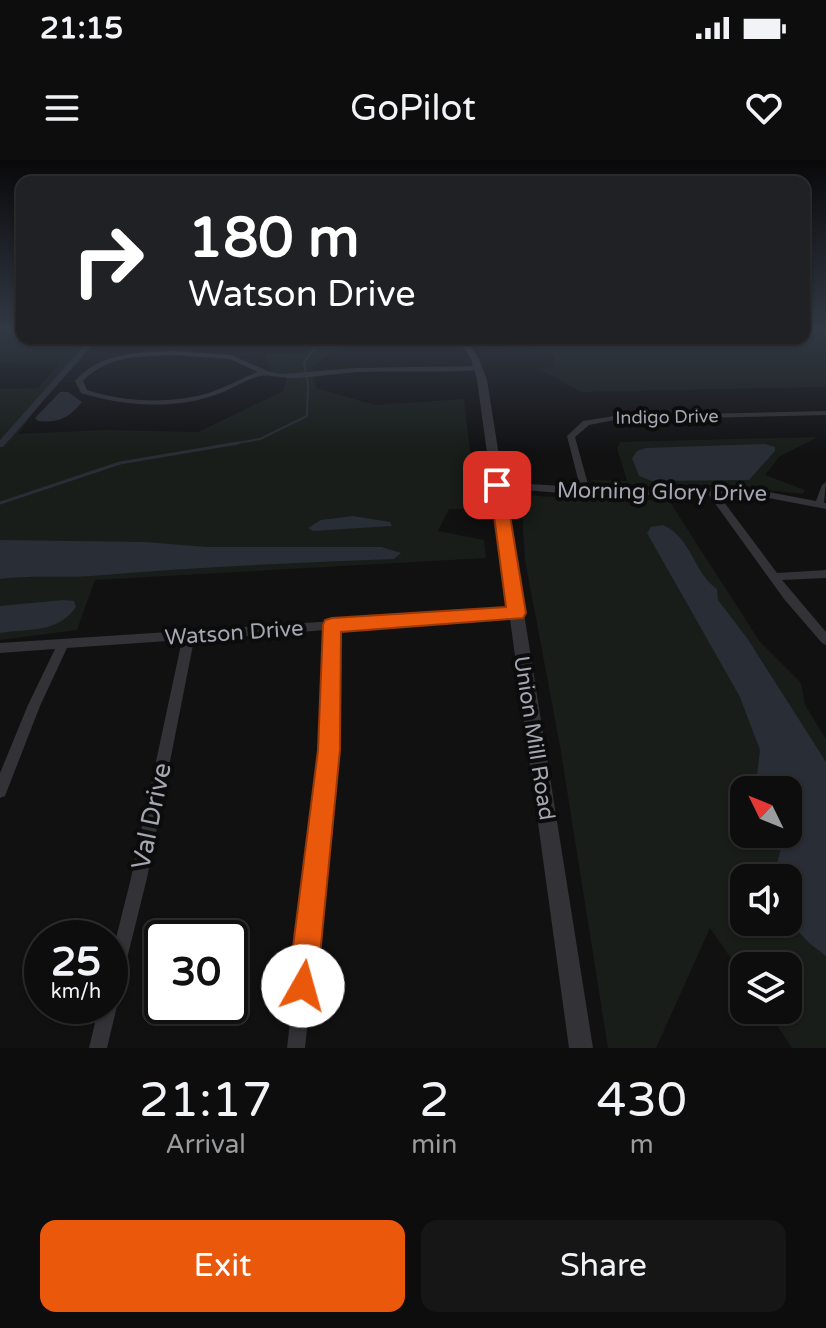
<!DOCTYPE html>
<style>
body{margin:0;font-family:"Varela Round",sans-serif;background:#161617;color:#f1f3f6;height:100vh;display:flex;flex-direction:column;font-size:30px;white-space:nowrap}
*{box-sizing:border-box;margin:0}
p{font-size:26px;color:#9a9c9e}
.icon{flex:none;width:44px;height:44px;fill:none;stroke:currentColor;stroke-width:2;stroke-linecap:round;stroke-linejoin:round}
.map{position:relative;height:888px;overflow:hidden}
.details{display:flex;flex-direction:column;background:#0d0d0e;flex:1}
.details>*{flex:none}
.hud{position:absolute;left:16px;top:16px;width:794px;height:168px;border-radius:16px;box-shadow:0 2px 6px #0004,0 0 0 2px #2d2d2e;background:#202124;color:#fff;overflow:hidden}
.needle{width:52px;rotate:313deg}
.fabs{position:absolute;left:730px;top:616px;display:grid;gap:16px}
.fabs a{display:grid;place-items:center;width:72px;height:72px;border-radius:16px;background:#0d0d0e;box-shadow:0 2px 6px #0004,0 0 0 2px #2d2d2e;font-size:40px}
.speed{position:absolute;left:24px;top:760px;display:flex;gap:16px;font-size:40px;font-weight:700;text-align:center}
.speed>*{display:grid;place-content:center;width:104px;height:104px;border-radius:50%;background:#0d0d0e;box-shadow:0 2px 6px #0004,0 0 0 2px #2d2d2e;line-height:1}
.speed small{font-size:20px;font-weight:400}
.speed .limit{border:4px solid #111;border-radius:12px;background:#fff;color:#111}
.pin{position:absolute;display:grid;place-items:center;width:68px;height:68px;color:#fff;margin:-34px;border-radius:16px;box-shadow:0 4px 12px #0006}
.me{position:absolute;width:88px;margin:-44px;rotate:7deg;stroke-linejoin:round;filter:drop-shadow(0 0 6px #0008)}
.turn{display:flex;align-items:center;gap:28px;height:168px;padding:0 40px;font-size:36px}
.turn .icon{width:104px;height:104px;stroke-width:2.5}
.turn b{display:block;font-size:56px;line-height:68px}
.eta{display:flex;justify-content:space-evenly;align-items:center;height:136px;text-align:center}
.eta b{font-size:48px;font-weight:600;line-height:56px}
.action{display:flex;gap:16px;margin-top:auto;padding:16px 40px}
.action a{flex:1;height:92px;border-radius:16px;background:#ea580c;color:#fff;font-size:32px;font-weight:600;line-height:92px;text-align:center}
.action a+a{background:#161617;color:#f1f3f6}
.status{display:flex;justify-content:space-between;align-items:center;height:56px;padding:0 40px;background:#0d0d0e;direction:ltr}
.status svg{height:22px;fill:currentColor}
header{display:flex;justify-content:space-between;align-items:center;height:104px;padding:0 40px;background:#0d0d0e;font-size:36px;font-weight:600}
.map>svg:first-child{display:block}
</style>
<div class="status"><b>21:15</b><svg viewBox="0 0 49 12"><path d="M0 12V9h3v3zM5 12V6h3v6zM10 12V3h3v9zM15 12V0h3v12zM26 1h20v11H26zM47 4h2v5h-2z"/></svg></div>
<header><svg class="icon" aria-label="menu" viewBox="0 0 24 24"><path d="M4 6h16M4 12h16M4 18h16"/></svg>GoPilot<svg class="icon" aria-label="heart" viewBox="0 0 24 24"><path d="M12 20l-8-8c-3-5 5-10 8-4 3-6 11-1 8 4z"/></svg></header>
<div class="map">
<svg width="826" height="888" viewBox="0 0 826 888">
<rect width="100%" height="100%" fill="#111112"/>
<g fill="#181d19" fill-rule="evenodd">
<polygon points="6,169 22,169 22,178 101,178 39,245 18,274 104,270 198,272 283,231 287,218 271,217 265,194 309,192 325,178 351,178 312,207 316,228 375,245 464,239 475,330 473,349 449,349 438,371 484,380 486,398 95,420 77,470 0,480 0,229 38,228 59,204 0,203 0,173"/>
<polygon points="804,169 826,169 826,227 582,232 540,210 554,206 554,196 544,191 481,189 470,178 804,178"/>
<polygon points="818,277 779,297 765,315 805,330 803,334 720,325 601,327 591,320 627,321 617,288 621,282"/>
<path d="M 521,335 L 627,341 L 668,339 L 760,482 L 801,523 L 805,545 L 826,579 L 826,888 L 792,888 L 767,850 L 788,850 L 788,806 L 744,806 L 744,817 L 710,768 L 656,888 L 608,888 L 560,586 L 525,400 ZM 744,630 L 788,630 L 788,674 L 744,674 ZM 744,718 L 788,718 L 788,762 L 744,762 Z"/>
</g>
<g fill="#292d35">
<path d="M 60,232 L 68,232 L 82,242 C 69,258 59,263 38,261 L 35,258 Z"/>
<polygon points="765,284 775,287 775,291 749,320 652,321 639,316 632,298 637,291 646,288"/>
<polygon points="353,356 390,362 392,366 313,371 308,368 321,360"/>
<path d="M 663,365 C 692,378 693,412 717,429 L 718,440 L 747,478 L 826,602 L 826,796 L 809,783 L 788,760 L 788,718 L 773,718 L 785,674 L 788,674 L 788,630 L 761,630 L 756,624 L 760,590 L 740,537 L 647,373 L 651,367 Z"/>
<path d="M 0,380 L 145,382 L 207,387 L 382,387 L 401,393 L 394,399 C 293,403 192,407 91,416 C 60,418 30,415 0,419 Z"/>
<path d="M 63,440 L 74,441 L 76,447 C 57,474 29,468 0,473 L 0,446 Z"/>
</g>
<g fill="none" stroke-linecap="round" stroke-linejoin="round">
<polyline stroke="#292d35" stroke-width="2" points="226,285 260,279 307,256 308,224 304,203 321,178"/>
<polyline stroke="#292d35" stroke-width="3" points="0,343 120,303 238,283"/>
<polygon fill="#292d35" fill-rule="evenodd" points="91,178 98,178 3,287 0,287 0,280"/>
<g fill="#323237" fill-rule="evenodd">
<path d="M 173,191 L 231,195 L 270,212 L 282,214 L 355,208 L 479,206 L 483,208 L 479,210 L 464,211 C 429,212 394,211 359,212 C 338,213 318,217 297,218 C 287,219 268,214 261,216 C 245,219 231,230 215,235 C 174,250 122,246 81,233 L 75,221 C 99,193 138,192 173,191 ZM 173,195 L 230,199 L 258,212 C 240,219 223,229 205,234 C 168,244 123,242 87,230 L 83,221 C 106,196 141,196 173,195 Z"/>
<polygon points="826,251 826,255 614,260 589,265 575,277 589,328 621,330 706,329 710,327 714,329 748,328 816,341 822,325 826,322 824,343 826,343 826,349 748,334 718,334 777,413 826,410 826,418 782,420 826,472 826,485 822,483 784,439 709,335 586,335 497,328 493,325 497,322 580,327 567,276 583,261 614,256"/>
<polygon points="517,449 521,450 523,453 521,456 517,457 338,470 336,590 305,888 287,888 322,590 326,470 194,480 147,718 116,843 117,846 107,888 89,888 99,846 110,846 110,802 131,718 182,480 67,488 40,546 5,636 0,638 0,613 28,545 55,489 0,493 0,483"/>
</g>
<polygon fill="#323237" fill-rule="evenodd" points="457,178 465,178 479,199 487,220 593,888 569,888 477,220 471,199"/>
</g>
<linearGradient id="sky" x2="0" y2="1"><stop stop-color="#09090a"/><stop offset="0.58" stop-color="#323844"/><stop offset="1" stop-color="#323844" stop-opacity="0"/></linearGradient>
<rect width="826" height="293" fill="url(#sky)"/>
<polygon fill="#ea580c" stroke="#983908" stroke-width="2" points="497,320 505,325 526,453 523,458 341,472 340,590 317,826 313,837 303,841 293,837 288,826 318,590 323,465 325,460 332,458 506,447 490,325"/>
<g text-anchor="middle" stroke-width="8" stroke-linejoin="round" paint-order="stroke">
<g font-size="18" fill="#a4a6b2" stroke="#0c0c0d">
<text transform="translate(667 257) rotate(-1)" y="6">Indigo Drive</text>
</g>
<g font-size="22" fill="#a4a6b2" stroke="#0c0c0d">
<text transform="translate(662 331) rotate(1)" y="8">Morning Glory Drive</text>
<text transform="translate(234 472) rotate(-4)" y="8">Watson Drive</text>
<text transform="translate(535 578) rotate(81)" y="8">Union Mill Road</text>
</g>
<g font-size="26" fill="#a4a6b2" stroke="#0c0c0d">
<text transform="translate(151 656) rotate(-78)" y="9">Val Drive</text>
</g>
</g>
</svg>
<div class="fabs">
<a><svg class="needle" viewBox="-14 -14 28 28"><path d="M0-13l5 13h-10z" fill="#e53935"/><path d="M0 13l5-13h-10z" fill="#9a9c9e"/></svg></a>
<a><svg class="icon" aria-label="sound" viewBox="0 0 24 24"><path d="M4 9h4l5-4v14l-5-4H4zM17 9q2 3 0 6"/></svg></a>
<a><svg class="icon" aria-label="layers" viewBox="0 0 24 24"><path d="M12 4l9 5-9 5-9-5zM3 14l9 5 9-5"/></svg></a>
</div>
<div class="speed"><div>25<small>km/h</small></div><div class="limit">30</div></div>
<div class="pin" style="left:497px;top:325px;background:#d93025"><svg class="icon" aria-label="arrive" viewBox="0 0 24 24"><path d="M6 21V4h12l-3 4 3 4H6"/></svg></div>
<svg class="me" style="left:303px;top:826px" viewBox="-20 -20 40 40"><circle r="19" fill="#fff"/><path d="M0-13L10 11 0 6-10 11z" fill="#ea580c"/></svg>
<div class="hud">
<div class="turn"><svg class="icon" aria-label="right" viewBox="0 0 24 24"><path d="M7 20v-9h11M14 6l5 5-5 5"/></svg><div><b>180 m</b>Watson Drive</div></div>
</div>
</div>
<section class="details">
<div class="eta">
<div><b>21:17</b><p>Arrival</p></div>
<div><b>2</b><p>min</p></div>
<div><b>430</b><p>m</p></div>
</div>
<div class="action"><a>Exit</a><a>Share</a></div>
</section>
